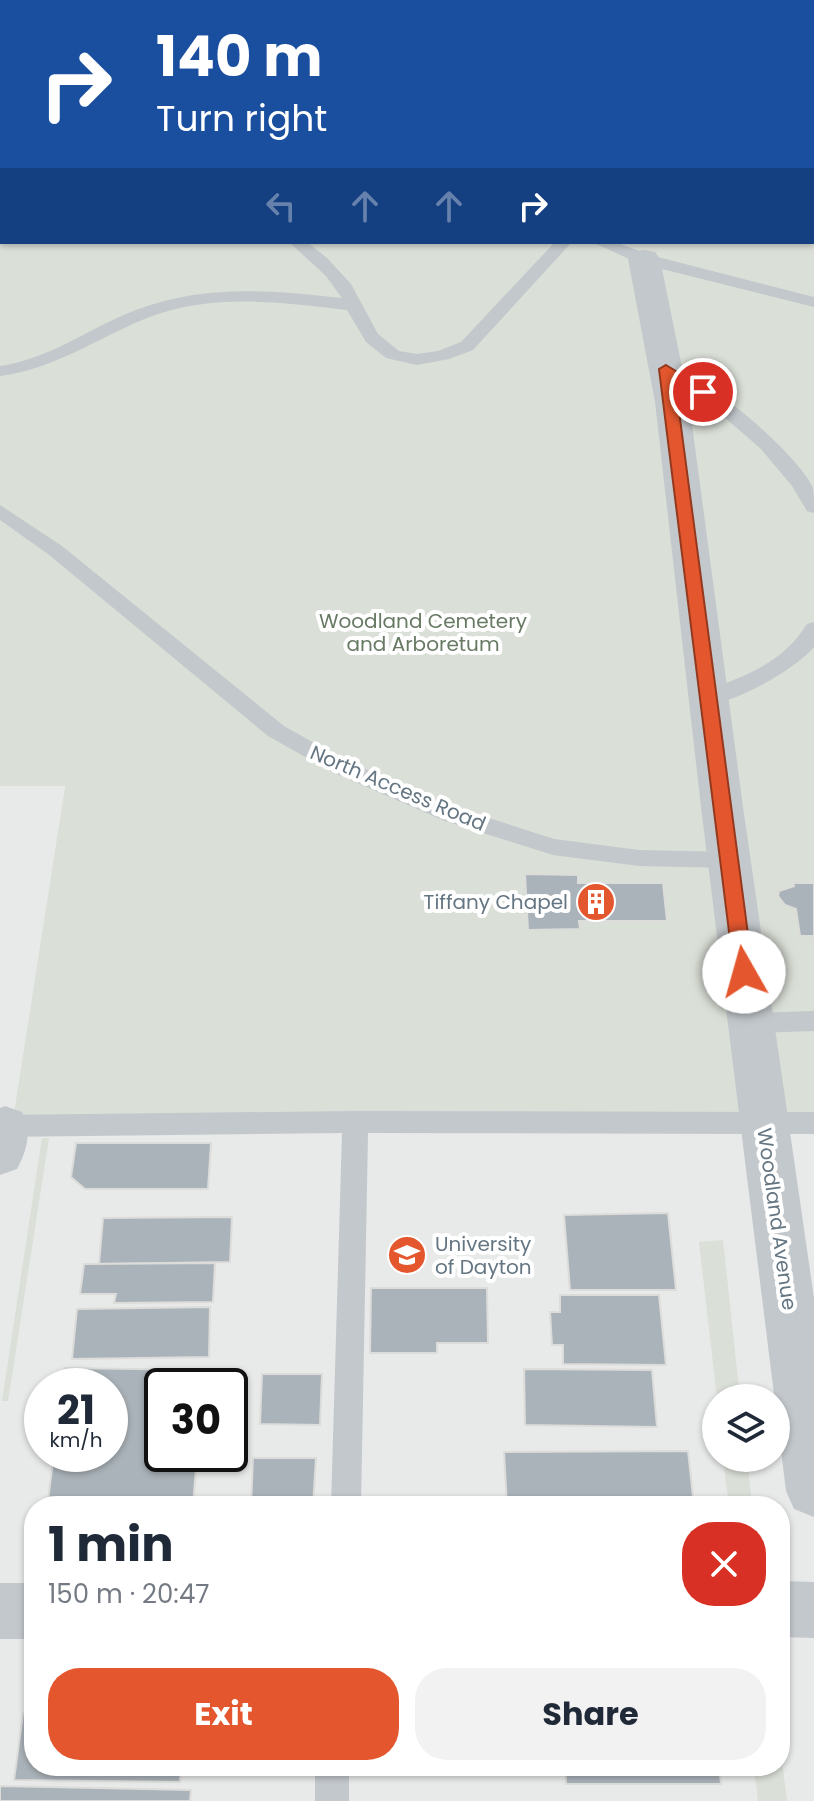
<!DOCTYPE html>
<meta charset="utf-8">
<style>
body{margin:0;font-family:Poppins,sans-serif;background:#f2f2f3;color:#1f2937;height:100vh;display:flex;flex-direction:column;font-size:30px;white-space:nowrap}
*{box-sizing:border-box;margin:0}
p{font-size:26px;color:#747a83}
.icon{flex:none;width:44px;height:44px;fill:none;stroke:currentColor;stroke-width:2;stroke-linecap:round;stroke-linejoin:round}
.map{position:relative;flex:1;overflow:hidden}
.drawer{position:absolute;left:24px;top:1496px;width:766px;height:280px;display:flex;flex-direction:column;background:#fff;border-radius:32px;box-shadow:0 2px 6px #0004}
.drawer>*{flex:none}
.top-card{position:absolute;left:0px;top:0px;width:814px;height:244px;box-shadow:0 2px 6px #0004;background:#1a4fa0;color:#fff;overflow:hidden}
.tools{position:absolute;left:702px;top:1384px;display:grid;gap:16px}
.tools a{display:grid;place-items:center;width:88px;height:88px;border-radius:50%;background:#fff;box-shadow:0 2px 6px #0004;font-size:40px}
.speed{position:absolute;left:24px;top:1368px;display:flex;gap:16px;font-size:40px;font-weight:700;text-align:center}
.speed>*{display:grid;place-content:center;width:104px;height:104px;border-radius:50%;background:#fff;box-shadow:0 2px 6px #0004;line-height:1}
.speed small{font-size:20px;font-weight:400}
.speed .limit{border:4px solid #111;border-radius:12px;background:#fff;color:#111}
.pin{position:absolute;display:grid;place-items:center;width:68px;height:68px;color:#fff;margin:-34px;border:4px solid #fff;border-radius:50%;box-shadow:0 2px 8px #0007}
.me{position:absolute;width:88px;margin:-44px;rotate:353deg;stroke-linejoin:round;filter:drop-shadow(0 0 6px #0008)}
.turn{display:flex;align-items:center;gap:28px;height:168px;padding:0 24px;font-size:36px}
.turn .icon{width:104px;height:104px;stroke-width:2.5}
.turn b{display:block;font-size:56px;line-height:68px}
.lanes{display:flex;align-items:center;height:76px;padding:0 24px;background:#0003;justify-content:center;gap:40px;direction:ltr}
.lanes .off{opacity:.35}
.round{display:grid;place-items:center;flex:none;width:84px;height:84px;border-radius:32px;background:#f2f2f3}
.summary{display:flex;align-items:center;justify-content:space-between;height:136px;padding:0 24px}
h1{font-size:48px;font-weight:700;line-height:60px}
.primary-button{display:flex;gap:16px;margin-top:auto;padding:16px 24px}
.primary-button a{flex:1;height:92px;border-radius:32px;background:#e4572e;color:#fff;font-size:32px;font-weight:700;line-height:92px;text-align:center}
.primary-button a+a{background:#f2f2f3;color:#1f2937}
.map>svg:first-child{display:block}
</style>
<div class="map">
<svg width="814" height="1801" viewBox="0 0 814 1801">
<rect width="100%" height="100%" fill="#fafaf8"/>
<path fill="#e8e9e9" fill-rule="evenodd" d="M 0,786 L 65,786 L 14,1119 L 814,1113 L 814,1801 L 0,1801 ZM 42,1386 L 110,1386 L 110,1454 L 42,1454 ZM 162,1386 L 230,1386 L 230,1454 L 162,1454 ZM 716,1398 L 776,1398 L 776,1458 L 716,1458 ZM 34,1506 L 780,1506 L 780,1766 L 34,1766 Z"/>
<g fill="#dadfd7" fill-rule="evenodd">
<path d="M 0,0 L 814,0 L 814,1113 L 13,1120 L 65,786 L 0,786 ZM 2,2 L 812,2 L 812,242 L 2,242 Z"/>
<polygon points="42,1138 49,1138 8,1401 2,1401"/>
<polygon points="723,1240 740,1398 717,1398 699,1242"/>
<polygon points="723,1458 747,1458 752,1506 729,1506"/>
<polygon points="780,1744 787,1801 758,1801 754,1766 780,1766"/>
</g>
<g fill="#aab3b9" stroke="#dcdcda" stroke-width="2">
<polygon points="525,874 578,875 578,883 663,883 667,921 579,921 580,929 528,930"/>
<polygon points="793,883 814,883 814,936 800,936 796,909 785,905 778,896 779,891 794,886"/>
<polygon points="76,1143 211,1143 208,1189 85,1189 71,1177"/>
<polygon points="668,1213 676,1290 570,1290 564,1215"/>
<polygon points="232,1217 230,1262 99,1264 103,1218"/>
<polygon points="215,1263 213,1302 114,1303 116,1294 80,1294 84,1264"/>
<polygon points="371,1288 487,1288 488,1343 437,1343 437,1353 370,1353"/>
<polygon points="560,1295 659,1295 666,1365 563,1364 563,1345 552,1345 550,1312 560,1312"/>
<polygon points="210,1307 209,1357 72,1359 77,1309"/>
<polygon points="65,1368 207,1370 206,1386 162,1386 162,1454 197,1455 193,1506 92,1506 93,1500 48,1500 54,1454 110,1454 110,1386 63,1386"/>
<polygon points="524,1369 652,1370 657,1427 525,1425"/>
<polygon points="262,1374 322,1374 320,1425 260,1424"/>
<polygon points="688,1451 694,1506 507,1506 504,1452"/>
<polygon points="253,1458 316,1458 313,1506 251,1506"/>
<polygon points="23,1713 34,1714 34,1766 181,1766 180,1782 14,1780"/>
<polygon points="565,1766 719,1766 721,1784 566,1784"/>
<polygon points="0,1786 191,1790 190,1801 0,1801"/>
</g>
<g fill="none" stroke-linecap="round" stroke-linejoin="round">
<g fill="#c3c8cc" fill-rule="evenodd">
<polygon points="89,0 103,0 104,2 90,2"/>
<polygon points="0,121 2,122 2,132 0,131"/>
<polygon points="812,206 814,207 814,218 812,217"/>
<path d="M 289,242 L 307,242 L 327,258 L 351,284 L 378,334 L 399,351 L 417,354 L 438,351 L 461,342 L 555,242 L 572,242 L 473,350 L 449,359 L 417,365 L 386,358 L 366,342 L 347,310 C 281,302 211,293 147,318 C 97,338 55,369 0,376 L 0,366 C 50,359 89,328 136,310 C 203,284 272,290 342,298 L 326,276 Z"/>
<polygon points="592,242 615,242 650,255 814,297 814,307 638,263"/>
<path d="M 666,364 C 702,372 798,454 813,488 C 814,495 814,505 814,513 L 807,511 L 792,486 L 761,449 L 723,416 L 660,373 L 657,369 L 660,365 Z"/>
<polygon points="0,505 62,546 284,726 348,762 461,809 554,839 639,850 729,852 737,854 741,860 737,866 729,868 639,866 553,855 445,821 332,772 268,736 48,554 0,520"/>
<path d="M 814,622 L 814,647 C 797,668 727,710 701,703 L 698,698 L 701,693 C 745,675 780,666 807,624 Z"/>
<polygon points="814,1011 814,1031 750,1033 741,1030 737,1023 741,1016 750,1013"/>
<polygon points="355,1111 814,1112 814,1134 368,1133 361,1506 331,1506 342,1133 0,1137 0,1115"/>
<rect x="315" y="1766" width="34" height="35"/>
</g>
<g fill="#c3c8cc" fill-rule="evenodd">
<polygon points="644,250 655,252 660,259 689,402 743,807 814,1298 814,1517 794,1509 786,1491 701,807 655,402 628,259 633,252"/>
<path d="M 5,1106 L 22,1112 C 32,1132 27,1150 17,1169 L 0,1175 L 0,1108 Z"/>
<polygon points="780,1581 814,1582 814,1638 780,1637"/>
<rect x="0" y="1583" width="34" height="56"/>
</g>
</g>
<polygon fill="#e4572e" stroke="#94391e" stroke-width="2" points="666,365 710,392 698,395 675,381 753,972 744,979 734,972 659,369"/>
<defs>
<symbol id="building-disc" viewBox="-11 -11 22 22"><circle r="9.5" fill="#e4572e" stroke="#fff"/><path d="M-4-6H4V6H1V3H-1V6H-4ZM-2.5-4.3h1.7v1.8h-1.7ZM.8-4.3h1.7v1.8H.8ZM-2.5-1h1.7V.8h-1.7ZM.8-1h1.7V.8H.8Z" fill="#fff"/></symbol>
<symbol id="university-disc" viewBox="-11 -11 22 22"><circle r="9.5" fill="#e4572e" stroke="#fff"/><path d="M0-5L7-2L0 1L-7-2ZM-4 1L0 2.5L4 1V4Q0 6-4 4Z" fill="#fff"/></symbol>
</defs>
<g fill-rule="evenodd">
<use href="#building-disc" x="574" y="880" width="44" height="44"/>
<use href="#university-disc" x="385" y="1233" width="44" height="44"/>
</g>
<g text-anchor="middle" stroke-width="8" stroke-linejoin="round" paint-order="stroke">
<g font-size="20" fill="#687a64" stroke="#fff">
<text x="423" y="628">Woodland Cemetery<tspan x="423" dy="23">and Arboretum</tspan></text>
</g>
<g font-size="20" fill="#657683" stroke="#fff">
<text transform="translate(398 788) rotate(23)" y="7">North Access Road</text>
<text transform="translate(777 1219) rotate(82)" y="7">Woodland Avenue</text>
</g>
<g font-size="20" fill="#657683" stroke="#fff" text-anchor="end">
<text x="568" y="909">Tiffany Chapel</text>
<text x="435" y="1251" text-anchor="start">University<tspan x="435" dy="23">of Dayton</tspan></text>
</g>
</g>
</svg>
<div class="tools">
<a><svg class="icon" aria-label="layers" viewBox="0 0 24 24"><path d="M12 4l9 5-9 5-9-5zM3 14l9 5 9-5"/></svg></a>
</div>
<div class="speed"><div>21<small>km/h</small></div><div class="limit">30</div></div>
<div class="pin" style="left:703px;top:392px;background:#d93025"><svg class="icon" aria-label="arrive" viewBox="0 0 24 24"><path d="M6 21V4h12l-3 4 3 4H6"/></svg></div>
<svg class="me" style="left:744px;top:972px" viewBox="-20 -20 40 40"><circle r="19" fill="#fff"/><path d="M0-13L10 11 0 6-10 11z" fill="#e4572e"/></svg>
<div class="top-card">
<div class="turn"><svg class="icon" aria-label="right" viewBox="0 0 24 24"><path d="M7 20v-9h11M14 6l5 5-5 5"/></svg><div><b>140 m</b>Turn right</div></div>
<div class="lanes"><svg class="icon off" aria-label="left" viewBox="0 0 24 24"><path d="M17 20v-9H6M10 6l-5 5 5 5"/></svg><svg class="icon off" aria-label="ahead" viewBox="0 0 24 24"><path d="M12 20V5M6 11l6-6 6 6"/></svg><svg class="icon off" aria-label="ahead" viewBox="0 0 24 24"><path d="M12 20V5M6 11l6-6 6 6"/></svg><svg class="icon" aria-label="right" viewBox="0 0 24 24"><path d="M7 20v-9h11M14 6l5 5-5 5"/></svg></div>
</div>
<section class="drawer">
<div class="summary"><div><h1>1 min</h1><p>150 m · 20:47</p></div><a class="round" style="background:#d93025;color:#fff"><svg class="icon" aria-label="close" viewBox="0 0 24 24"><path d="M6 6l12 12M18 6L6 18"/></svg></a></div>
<div class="primary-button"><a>Exit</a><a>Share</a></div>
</section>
</div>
